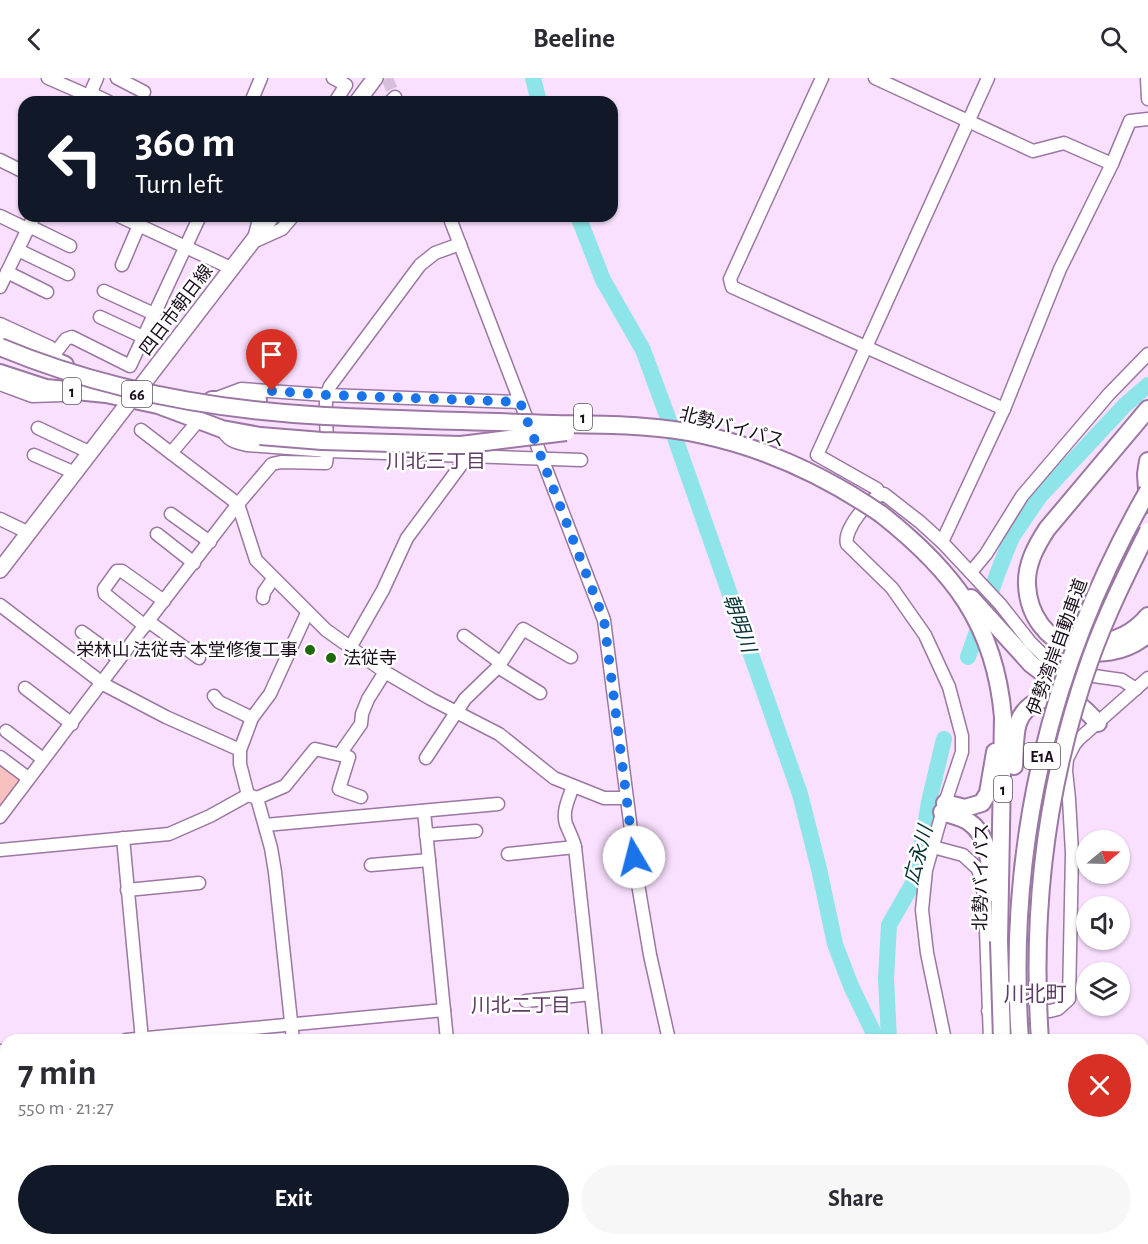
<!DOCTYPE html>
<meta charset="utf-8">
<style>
body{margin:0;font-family:"Alegreya Sans","Noto Sans JP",sans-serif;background:#f7f7f7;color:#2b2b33;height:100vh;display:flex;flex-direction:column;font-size:22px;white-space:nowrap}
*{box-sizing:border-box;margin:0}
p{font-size:20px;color:#7c7c81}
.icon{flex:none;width:33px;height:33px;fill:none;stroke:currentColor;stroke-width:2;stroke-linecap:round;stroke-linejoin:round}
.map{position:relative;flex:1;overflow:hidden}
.details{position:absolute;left:0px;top:956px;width:1149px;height:212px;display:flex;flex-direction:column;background:#fff;border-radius:18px 18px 0 0;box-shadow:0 2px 4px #0004}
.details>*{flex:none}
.top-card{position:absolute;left:18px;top:18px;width:600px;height:126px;border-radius:18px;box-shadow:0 2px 4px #0004;background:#111827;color:#fff;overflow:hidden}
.needle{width:39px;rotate:71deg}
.tools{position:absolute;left:1076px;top:752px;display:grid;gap:12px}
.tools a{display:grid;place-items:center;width:54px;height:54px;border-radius:50%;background:#fff;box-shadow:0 2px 4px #0004;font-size:30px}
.pin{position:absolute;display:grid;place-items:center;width:51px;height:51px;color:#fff;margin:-62px -26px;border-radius:50% 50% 50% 0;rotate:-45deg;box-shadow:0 0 6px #0007}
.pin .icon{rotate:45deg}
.me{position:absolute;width:66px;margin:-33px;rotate:352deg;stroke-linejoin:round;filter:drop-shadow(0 0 4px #0008)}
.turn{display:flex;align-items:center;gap:21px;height:126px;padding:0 18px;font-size:27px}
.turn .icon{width:78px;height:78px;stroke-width:2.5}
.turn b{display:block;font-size:42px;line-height:51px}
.round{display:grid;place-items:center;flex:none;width:63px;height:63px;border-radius:32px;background:#f7f7f7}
.headline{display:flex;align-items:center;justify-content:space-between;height:102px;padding:0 18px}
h1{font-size:36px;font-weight:700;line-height:45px}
.button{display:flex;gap:12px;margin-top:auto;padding:12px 18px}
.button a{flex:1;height:69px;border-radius:36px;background:#111827;color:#fff;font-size:24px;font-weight:700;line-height:69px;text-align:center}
.button a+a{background:#f7f7f7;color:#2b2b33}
header{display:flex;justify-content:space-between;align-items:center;height:78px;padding:0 18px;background:#fff;font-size:27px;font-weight:700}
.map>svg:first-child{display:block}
</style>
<header><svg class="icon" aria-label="back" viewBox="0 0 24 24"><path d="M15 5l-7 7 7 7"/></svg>Beeline<svg class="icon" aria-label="search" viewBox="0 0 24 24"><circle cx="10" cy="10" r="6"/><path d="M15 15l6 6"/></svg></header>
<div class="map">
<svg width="1148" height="1166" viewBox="0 0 1148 1166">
<rect width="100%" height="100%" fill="#f9e0fe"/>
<polygon fill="#f8c0be" points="0,683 25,702 0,734"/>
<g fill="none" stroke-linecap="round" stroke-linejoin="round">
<g stroke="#8de4e9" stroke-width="16">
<polyline points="533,0 539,24"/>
<polyline points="578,138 603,202 643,272 668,340 800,716 819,791 835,866 851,908 877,962"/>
<polyline points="968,579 998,494 1012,459 1040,418 1125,327 1148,307"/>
<polyline points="889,962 886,900 889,847 916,800 929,724 944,661"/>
</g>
<polyline stroke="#d8c0dc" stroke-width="12" stroke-dasharray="12 6" stroke-linecap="butt" points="387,0 395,19"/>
<defs>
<g id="minor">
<polyline points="48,0 89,18"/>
<polyline points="117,0 144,14"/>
<polyline points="333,0 346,7 335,24"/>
<polyline points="822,0 730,201 732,209 1004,331"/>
<polyline points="875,0 1033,73 1064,65 1112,86"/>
<polyline points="1147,0 1148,21"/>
<polyline points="90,15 109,24"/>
<polyline points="87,23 97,0"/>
<polyline points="251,24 261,0"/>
<polyline points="390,24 395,19 397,24"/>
<polyline points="0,82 24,94"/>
<polyline points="0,138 27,151"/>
<polyline points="119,138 233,191"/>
<polyline points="449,138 604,542 638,806 650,877 669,962"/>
<polyline points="29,148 70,168"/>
<polyline points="254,160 260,138"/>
<polyline points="253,164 282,151 293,138"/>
<polyline points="18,172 68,196"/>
<polyline points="122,187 139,147"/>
<polyline points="7,194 47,214"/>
<polyline points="0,209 34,138"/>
<polyline points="104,213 154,236"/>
<polyline points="100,239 143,259"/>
<polyline points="0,246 50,269 56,274 56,282"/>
<polyline points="56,274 66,261 72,259 130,288 200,138"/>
<polyline points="0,306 32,318 63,317"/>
<polyline points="217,320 241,311 327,317 520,324"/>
<polyline points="199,342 171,375 238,426 256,482 326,552 385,594 431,621 499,656 554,700 604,720 626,720"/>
<polyline points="38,350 91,375"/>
<path d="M 222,351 C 228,363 235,364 247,367 L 329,373 L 581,382"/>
<polyline points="141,352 171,375"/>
<polyline points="34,377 75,395"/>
<polyline points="880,416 877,411 817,377 988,0"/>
<polyline points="171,436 210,464"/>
<polyline points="0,441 29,455"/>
<polyline points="157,456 194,485"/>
<polyline points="942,464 1004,331 1060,191 1112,86 1130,43 1148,41"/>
<polyline points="971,494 986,476 1022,418 1109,316 1148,276"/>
<polyline points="263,520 264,514 273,501"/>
<polyline points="0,527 105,607 166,639 240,672"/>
<polyline points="148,543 199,580"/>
<polyline points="145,548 105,516 104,511 117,493 122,493 164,523"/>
<polyline points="82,554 119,581"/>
<polyline points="464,558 501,585"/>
<polyline points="351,568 383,512 407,460 467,379"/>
<polyline points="498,589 540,615"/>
<polyline points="25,610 72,646"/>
<polyline points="214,618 219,624 252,640"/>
<polyline points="6,653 43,681"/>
<polyline points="340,676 361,646 362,636 368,621 385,594"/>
<polyline points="0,679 28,700"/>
<polyline points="426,680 465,621 498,589 523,551 571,579"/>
<path d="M 573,708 C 569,720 562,733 566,746 C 569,754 573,760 575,769 L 596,962"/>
<polyline points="248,717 240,686 240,672 252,640 270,616 307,535"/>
<polyline points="257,720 285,708 315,671 349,679 339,711 361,719"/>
<polyline points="424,733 447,962"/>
<path d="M 0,739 L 148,543 L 238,426 L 272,386 L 281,384 L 326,385 C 331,360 320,331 330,308 L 420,187 L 435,175 L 460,166"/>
<polyline points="265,747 498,726"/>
<polyline points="426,757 476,753"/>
<polyline points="123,760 142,962"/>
<polyline points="933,769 963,777 977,790 981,798 985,824 990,962"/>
<polyline points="0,772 169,756 210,738 248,717 257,720 271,770 275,794 293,962"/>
<polyline points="508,776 575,769"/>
<polyline points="371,787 429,782"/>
<polyline points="127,812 199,805"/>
<polyline points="526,923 591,916"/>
<polyline points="988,933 1050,933 1058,931 1069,921 1072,775 1069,721 1066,693 1067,681 1074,667 1079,661 1148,600"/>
<polyline points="126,962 444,932"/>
<path d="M 945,962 L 927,875 L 922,832 L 926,792 L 945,725 L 962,674 L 962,658 L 949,609 L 925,557 L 892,510 L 847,466 C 843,452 870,418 884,416 L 920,444 L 942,464 L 1000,526 L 1030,564 L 1046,580 L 1073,595 L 1122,602 L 1136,611"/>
<polyline points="0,973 6,973"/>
<polyline points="0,1023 6,1023"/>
<polyline points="0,1056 6,1124"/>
<polyline points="0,1145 6,1144"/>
<polyline points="9,1161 10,1166"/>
<polyline points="111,1161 112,1166"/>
<polyline points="160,1161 161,1166"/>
<polyline points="312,1161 312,1166"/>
<polyline points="466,1161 467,1166"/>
<polyline points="617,1161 617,1166"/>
<polyline points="736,1161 738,1166"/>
<polyline points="997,1161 999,1166"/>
<polyline points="1024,1161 1025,1166"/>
<polyline points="1103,1161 1105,1166"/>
</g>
<g id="major">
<polyline points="357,24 375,0"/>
<polyline points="0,492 272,138"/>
</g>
<g id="highway">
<polyline points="0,258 65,287"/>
<polyline points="0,295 46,310 106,316 158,327 222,351 260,358"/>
<polyline points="212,322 258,322"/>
<path d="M 1148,331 L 1047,451 C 1036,468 1026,486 1027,507 C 1030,570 1102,595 1148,556"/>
<polyline points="1148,426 1146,396 1148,383"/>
<path d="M 881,436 C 953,493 995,546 1003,639 L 999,863"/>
<polyline points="971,520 1031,586 1071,616"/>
<path d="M 1084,563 C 1110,567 1131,558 1148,538"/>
<path d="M 1014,688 C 1015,674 1014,658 1018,645 C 1026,623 1052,613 1073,623 C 1083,628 1090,637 1098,645"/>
<polyline points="945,725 965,730 982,725 988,715 995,674"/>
<path d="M 942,734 C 951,737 962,739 969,744 C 991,759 990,792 992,815"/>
<polyline points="1035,1161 1037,1166"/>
<polyline points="1054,1161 1055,1166"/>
<polyline points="1074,1161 1075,1166"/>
</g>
</defs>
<use href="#minor" stroke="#9b77a3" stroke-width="15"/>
<use href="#major" stroke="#9b77a3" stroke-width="18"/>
<use href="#highway" stroke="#9b77a3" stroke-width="20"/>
<use href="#minor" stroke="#fff" stroke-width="12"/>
<use href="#major" stroke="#fff" stroke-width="15"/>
<use href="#highway" stroke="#fff" stroke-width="16"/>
<defs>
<g id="rail">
<polyline points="1143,1075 1148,1075"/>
<polyline points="1143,1086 1148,1086"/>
<polyline points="788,1166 803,1161"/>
<polyline points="852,1166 867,1161"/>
</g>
</defs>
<use href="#rail" stroke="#413145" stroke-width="5"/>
<use href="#rail" stroke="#fff" stroke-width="3" stroke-dasharray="9" stroke-linecap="butt"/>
<defs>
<g id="highway-bridge">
<path d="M 0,269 C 103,312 213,332 325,338 C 401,342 477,343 553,346 C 603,347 654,346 703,357 C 768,371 827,399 881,436"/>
<polyline points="260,358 322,363 461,367 566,354"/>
<polyline points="999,863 1002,962"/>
<path d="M 1020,962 C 1006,767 1051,582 1148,413"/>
<path d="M 1040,962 C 1031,833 1047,703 1090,582 C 1106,537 1127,495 1148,453"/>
</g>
</defs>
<use href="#highway-bridge" stroke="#9b77a3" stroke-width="20" stroke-linecap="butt"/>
<use href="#highway-bridge" stroke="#fff" stroke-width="16"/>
</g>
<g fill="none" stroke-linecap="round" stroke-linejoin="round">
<polyline stroke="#1a73e8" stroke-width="10" stroke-dasharray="0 18" points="272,313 327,317 520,324 604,542 634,779"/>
</g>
<g fill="#1e6a0a" stroke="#fff" stroke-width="2">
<circle cx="310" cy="572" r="6"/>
<circle cx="331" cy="580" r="6"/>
</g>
<g text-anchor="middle" stroke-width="5" stroke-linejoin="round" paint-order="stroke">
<g fill="#fff" stroke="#5f5561" stroke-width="1.5">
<rect x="63" y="300" width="18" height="26" rx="4.5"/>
<rect x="122" y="303" width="30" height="26" rx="4.5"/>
<rect x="574" y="326" width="18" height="26" rx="4.5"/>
<rect x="1024" y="665" width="36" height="26" rx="4.5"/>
<rect x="994" y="698" width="18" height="26" rx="4.5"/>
</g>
<g font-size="16" font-weight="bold" fill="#1a0c1d">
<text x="72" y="319">1</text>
<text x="137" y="322">66</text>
<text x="583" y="345">1</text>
<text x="1042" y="684">E1A</text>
<text x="1003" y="717">1</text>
</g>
<g font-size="18" fill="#1a0c1d" stroke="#fff">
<text transform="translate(176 232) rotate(-53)" y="6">四日市朝日線</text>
<text transform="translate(732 349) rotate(15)" y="6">北勢バイパス</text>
<text transform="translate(1057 569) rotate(-70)" y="6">伊勢湾岸自動車道</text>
<text transform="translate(981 799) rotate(-89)" y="6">北勢バイパス</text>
</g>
<g font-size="18" fill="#1a0c1d" stroke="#fff" text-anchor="end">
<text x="298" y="578">栄林山 法従寺 本堂修復工事</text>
<text x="343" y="586" text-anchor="start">法従寺</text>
</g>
<g font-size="20" fill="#5e3c65" stroke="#fff">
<text x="436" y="390">川北三丁目</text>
<text x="521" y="934">川北二丁目</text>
</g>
<g font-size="20" font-style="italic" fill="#043133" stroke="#fff">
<text transform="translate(740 545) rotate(71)" y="7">朝明川</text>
<text transform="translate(918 777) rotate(-75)" y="7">広永川</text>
</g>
<g font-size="21" fill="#5e3c65" stroke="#fff">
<text x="1035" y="923">川北町</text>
</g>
</g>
</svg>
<div class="tools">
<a><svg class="needle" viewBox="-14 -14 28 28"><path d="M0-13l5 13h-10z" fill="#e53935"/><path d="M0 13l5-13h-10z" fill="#7c7c81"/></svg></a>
<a><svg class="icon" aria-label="sound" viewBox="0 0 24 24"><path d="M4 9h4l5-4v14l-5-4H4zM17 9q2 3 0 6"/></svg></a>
<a><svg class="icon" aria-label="layers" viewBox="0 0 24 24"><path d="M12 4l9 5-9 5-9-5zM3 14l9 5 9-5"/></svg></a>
</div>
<div class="pin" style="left:272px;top:313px;background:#d93025"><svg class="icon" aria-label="arrive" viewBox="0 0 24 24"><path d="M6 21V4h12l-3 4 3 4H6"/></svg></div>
<svg class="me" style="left:634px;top:779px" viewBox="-20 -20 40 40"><circle r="19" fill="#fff"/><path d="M0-13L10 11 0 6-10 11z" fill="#1a73e8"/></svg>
<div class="top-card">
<div class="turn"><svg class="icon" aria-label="left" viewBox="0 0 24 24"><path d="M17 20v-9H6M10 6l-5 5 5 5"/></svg><div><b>360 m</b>Turn left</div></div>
</div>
<section class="details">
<div class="headline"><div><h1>7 min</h1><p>550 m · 21:27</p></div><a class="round" style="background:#d93025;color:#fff"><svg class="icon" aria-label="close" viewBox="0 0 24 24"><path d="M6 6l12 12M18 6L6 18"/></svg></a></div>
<div class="button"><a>Exit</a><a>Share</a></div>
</section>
</div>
